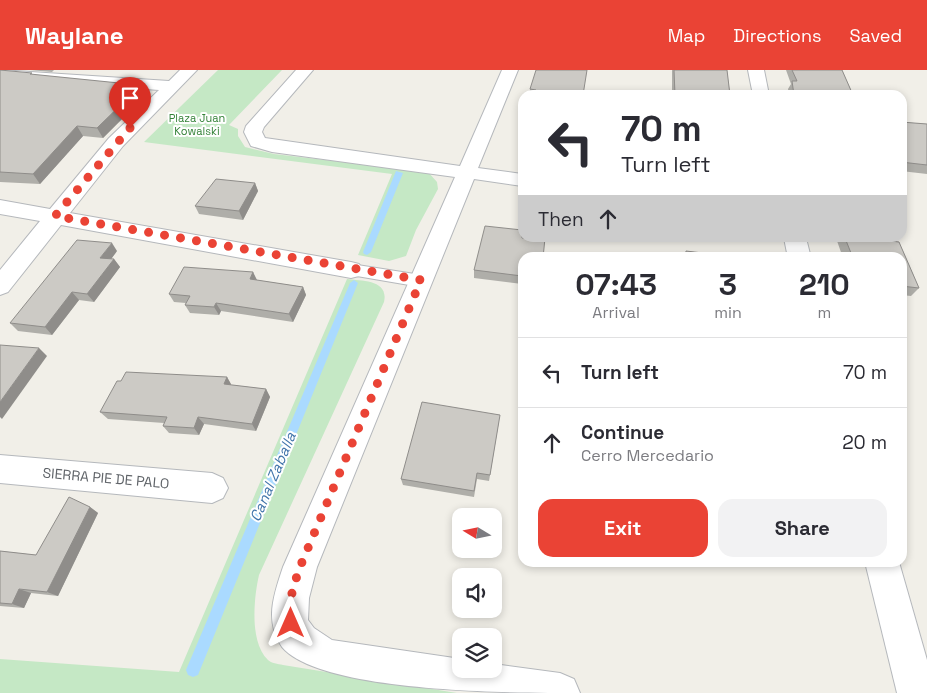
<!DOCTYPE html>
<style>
body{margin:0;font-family:"Space Grotesk",sans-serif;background:#f2f2f3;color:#2b2b33;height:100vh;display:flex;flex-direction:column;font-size:19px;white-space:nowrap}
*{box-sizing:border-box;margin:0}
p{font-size:16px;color:#7c7c81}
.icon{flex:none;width:28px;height:28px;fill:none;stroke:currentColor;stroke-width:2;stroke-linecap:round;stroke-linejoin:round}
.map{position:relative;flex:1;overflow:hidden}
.drawer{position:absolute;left:518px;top:182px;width:389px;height:315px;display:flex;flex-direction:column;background:#fff;border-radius:15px;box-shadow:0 2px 8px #0003}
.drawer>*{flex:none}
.top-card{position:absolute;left:518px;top:20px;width:389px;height:152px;border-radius:15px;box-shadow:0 2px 8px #0003;background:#fff;color:#2b2b33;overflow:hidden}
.needle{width:32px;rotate:280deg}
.buttons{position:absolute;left:452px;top:438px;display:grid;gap:10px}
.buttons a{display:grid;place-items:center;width:50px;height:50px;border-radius:10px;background:#fff;box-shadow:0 2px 8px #0003;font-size:25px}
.pin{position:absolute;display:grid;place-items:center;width:42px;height:42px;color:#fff;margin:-51px -21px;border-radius:50% 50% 50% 0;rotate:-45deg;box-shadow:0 0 5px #0007}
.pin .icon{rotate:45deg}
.me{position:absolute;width:55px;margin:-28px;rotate:0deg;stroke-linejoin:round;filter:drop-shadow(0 0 4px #0008)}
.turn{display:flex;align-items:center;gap:18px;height:105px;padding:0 20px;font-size:22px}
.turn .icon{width:65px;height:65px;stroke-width:2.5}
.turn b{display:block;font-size:35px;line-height:42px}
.then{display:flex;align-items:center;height:48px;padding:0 20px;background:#0003;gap:10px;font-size:19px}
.eta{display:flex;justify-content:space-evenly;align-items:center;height:85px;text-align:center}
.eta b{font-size:30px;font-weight:600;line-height:35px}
.action{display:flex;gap:10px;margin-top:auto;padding:10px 20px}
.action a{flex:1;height:58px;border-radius:15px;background:#ea4335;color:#fff;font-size:20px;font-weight:600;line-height:58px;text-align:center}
.action a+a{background:#f2f2f3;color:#2b2b33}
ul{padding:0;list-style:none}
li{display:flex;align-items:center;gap:15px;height:70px;padding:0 20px;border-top:1px solid #e1e1e2}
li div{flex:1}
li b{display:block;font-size:19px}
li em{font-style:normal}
header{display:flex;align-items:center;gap:30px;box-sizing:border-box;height:70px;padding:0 25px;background:#ea4335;color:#fff}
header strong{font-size:24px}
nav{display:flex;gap:28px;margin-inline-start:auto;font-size:18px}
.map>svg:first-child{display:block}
</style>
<header>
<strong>Waylane</strong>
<nav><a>Map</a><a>Directions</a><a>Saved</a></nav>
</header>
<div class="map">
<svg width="927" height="623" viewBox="0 0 927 623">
<rect width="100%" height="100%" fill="#f1efe8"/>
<g fill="#c5e8c5">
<polygon points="218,0 282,0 229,55 238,59 238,66 245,77 274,84 428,102 437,112 438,119 416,160 406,186 389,191 358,185 392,104 144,72"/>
<path d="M 347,209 C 363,211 389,210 384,232 L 259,505 C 254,527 249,572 268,590 C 271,593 278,594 283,595 L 457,623 L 0,623 L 0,589 L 179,602 Z"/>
</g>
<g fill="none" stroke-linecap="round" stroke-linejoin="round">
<g fill="#aadaff" fill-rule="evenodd">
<polygon points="396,101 403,103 371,182 367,185 364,184 363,182"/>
<polygon points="354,210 358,213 198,605 193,607 188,605 186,600 350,213"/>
</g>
<defs>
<polygon id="lane" points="351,194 421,205 427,207 429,211 427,215 421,217 345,204 343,200 345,196"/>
<g id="street">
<polygon points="0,0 169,11 180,0 197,0 123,76 70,143 351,192 359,194 363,200 359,206 351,208 61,155 8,222 0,225 0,200 40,151 0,144 0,130 50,139 109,68 159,20 0,8"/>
<path d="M 296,0 L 313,0 L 264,57 L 262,62 L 265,68 L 460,96 L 502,0 L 518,0 L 478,98 L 522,104 L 522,116 L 474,109 L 317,497 L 309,528 L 308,550 L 314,558 L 332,570 L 461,589 L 461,599 L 494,599 L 494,594 L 560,603 L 574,609 L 580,623 C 515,623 321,623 282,577 C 264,551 274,524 283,497 L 455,107 L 272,82 L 251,76 L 244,62 L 246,56 Z"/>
<polygon points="748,0 764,0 769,25 753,25"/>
<polygon points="784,168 806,168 811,188 788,188"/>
<polygon points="0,385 212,403 223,408 228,418 223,428 212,433 0,413"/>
<polygon points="865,492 899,492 927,590 927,623 897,623"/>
</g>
</defs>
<use href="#lane" stroke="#b5b8bc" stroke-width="2"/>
<use href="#street" stroke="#b5b8bc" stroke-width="2"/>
<use href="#lane" fill="#fff" fill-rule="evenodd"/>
<use href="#street" fill="#fff" fill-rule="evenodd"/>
</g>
<g fill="#afaea9">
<polygon points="0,0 33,5 129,14 139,32 103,68 83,66 40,114 0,112"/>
<polygon points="29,0 54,0 52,2"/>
<polygon points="672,0 727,0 730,25 672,25"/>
<polygon points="786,0 842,0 853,25 789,25 788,19 791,14"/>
<polygon points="530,19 583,25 529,25"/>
<polygon points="901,52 927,54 927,104 901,101"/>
<polygon points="255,113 258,121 243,150 199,144 195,136"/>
<polygon points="836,168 875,168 875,169 899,172 919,218 911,226 901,225 901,188 843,188"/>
<polygon points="117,181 111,189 114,189 120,197 94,232 79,230 52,265 18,261 10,253"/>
<polygon points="686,181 744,188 683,188"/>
<polygon points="522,188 522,214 474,208 474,200"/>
<polygon points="253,202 256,210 303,217 306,225 293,252 221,241 219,245 190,243 185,235 186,233 174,232 169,224"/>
<polygon points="227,307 231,315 266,319 270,327 256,361 204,354 199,365 169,363 163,356 164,353 108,349 100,342"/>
<polygon points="499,351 489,411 477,409 474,427 403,415 401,409"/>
<polygon points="90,437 98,443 58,526 31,523 24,538 0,536 0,481 36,485"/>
</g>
<g fill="#8f8d8a">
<polygon points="129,14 139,32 103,68 97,58 123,19"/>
<polygon points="77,56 83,66 40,114 33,104"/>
<polygon points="255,113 258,121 243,150 239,141"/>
<polygon points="112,173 117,181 106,196 100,188"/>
<polygon points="114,189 120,197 94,232 87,224"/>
<polygon points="253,202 257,210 253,217 250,209"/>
<polygon points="303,217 306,225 293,252 289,244"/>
<polygon points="72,222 79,230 52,265 45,257"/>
<polygon points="216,233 221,241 219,245 214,237"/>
<polygon points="39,278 47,286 2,349 0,347 0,332"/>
<polygon points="227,307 231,314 229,322 224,314"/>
<polygon points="266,319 270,327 256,361 252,354"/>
<polygon points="198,347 204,354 199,365 194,358"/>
<polygon points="90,437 98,443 58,526 47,522"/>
<polygon points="19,519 31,523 24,538 12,534"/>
</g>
<g fill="#cccac5" stroke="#8f8d8a">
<polygon points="0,0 32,3 30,4 129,14 123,19 133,20 131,22 134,22 97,58 77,56 33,104 0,102"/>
<polygon points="536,0 587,0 583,25 548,25 534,23 536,20 530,19"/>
<polygon points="674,0 727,0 730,25 675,25"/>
<polygon points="792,0 842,0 853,25 794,25 792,11 797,11"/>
<polygon points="901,52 927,54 927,95 901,92"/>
<polygon points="216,109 255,113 239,141 195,136"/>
<polygon points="485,156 522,160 522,168 545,168 543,188 522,188 522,206 474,200"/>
<polygon points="845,168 875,168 875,169 899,172 919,218 901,216 901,188 853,188"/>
<polygon points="77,170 112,173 100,188 114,189 87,224 72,222 45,257 10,253"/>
<polygon points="686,181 744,188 686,188"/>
<polygon points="184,197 253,202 250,209 303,217 289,244 216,233 214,237 185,235 190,226 169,224"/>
<polygon points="0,275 39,278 0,332"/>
<polygon points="126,302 227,307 224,314 266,319 252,354 198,347 194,358 163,356 167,347 100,342 117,311 121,311"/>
<polygon points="422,332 500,345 490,405 477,403 474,421 401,409"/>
<polygon points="69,427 90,437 47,522 19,519 12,534 0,533 0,481 36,485"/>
</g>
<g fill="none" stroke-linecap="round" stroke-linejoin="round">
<path stroke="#ea4335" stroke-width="9" stroke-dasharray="0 16.2" d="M 130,58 L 55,146 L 421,210 L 300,497 C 294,515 287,533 291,553"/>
</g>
<g text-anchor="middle" stroke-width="4" stroke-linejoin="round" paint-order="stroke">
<g font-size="11" fill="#348238" stroke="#fff">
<text x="197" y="52">Plaza Juan<tspan x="197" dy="13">Kowalski</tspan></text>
</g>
<g font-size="14" fill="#5f6368" stroke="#fff">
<text transform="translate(106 408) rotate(5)" y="5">SIERRA PIE DE PALO</text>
</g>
<g font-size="15" font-style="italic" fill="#4174aa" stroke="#fff">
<text transform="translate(273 407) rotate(-67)" y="5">Canal Zaballa</text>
</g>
</g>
</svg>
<div class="buttons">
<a><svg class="needle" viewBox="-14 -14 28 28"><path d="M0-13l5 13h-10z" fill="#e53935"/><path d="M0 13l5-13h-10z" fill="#7c7c81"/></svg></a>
<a><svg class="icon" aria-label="sound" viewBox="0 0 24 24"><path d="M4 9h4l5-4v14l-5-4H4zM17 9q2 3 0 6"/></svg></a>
<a><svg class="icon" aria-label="layers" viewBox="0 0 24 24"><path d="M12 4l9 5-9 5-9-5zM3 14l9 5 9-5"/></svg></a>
</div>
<div class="pin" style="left:130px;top:58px;background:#d93025"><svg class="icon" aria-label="arrive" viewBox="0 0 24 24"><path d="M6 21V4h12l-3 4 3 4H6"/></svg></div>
<svg class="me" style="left:291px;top:553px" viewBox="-20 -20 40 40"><path d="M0-17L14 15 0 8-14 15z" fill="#ea4335" stroke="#fff" stroke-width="4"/></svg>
<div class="top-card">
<div class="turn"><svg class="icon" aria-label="left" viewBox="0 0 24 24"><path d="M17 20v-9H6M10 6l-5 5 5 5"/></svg><div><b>70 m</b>Turn left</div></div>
<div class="then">Then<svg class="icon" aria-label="ahead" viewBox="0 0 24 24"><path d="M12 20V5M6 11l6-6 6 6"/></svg></div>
</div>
<section class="drawer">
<div class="eta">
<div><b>07:43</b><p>Arrival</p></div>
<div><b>3</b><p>min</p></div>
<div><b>210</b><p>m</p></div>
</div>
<ul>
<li><svg class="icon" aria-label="left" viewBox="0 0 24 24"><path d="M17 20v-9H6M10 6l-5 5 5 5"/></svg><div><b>Turn left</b></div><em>70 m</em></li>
<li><svg class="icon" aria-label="ahead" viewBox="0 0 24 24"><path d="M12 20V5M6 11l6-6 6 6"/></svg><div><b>Continue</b><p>Cerro Mercedario</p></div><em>20 m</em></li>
</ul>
<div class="action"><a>Exit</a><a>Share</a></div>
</section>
</div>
